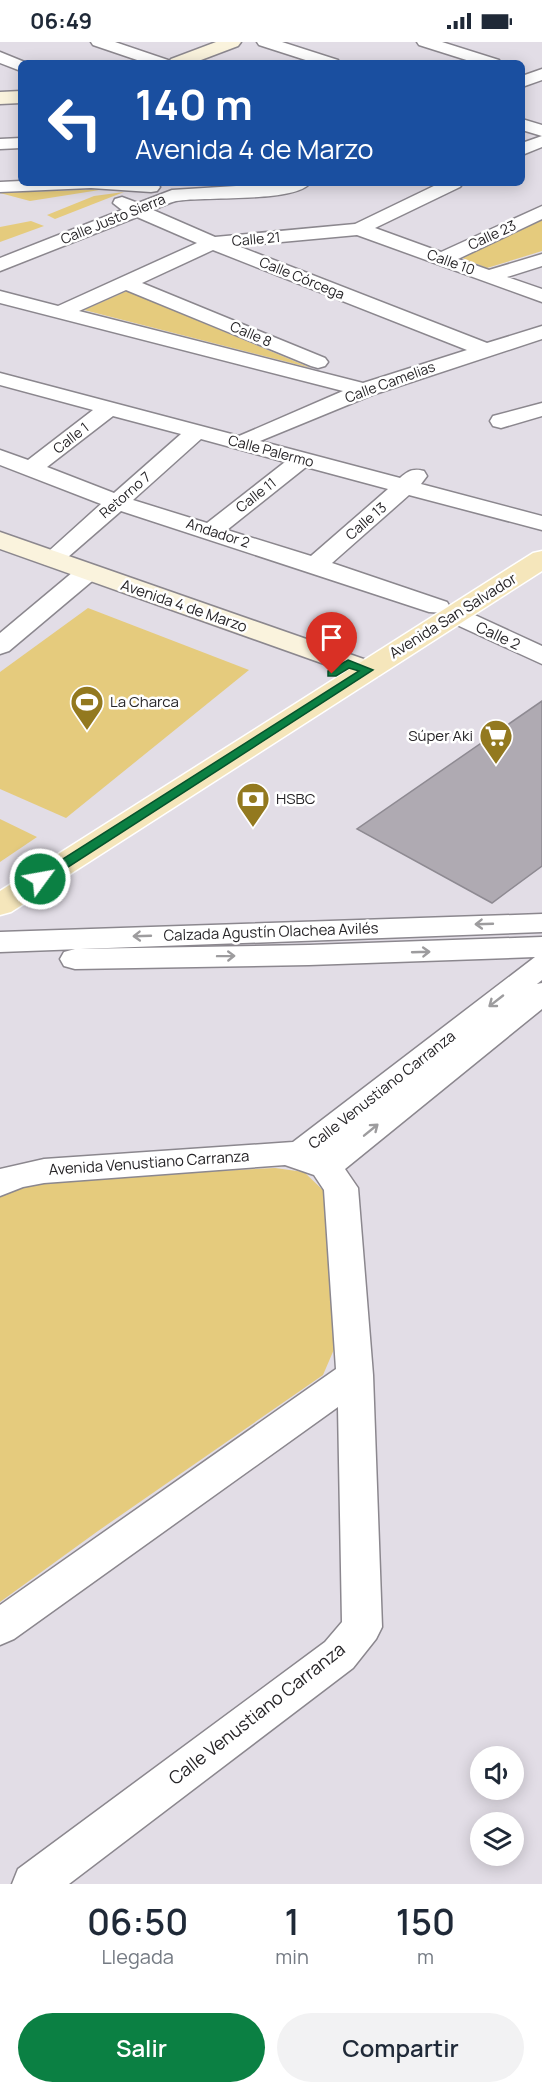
<!DOCTYPE html>
<html lang="es">
<meta charset="utf-8">
<style>
body{margin:0;font-family:Manrope,sans-serif;background:#f2f2f3;color:#1f2937;height:100vh;display:flex;flex-direction:column;font-size:22px;white-space:nowrap}
*{box-sizing:border-box;margin:0}
p{font-size:20px;color:#747a83}
.icon{flex:none;width:33px;height:33px;fill:none;stroke:currentColor;stroke-width:2;stroke-linecap:round;stroke-linejoin:round}
.map{position:relative;height:1842px;overflow:hidden}
.panel{display:flex;flex-direction:column;background:#fff;flex:1}
.panel>*{flex:none}
.guide{position:absolute;left:18px;top:18px;width:507px;height:126px;border-radius:9px;box-shadow:0 3px 15px #0003;background:#1a4fa0;color:#fff;overflow:hidden}
.buttons{position:absolute;left:470px;top:1704px;display:grid;gap:12px}
.buttons a{display:grid;place-items:center;width:54px;height:54px;border-radius:50%;background:#fff;box-shadow:0 3px 15px #0003;font-size:30px}
.pin{position:absolute;display:grid;place-items:center;width:51px;height:51px;color:#fff;margin:-62px -26px;border-radius:50% 50% 50% 0;rotate:-45deg;box-shadow:0 0 6px #0007}
.pin .icon{rotate:45deg}
.me{position:absolute;width:66px;margin:-33px;rotate:58deg;stroke-linejoin:round;filter:drop-shadow(0 0 4px #0008)}
.turn{display:flex;align-items:center;gap:21px;height:126px;padding:0 18px;font-size:27px}
.turn .icon{width:78px;height:78px;stroke-width:2.5}
.turn b{display:block;font-size:42px;line-height:51px}
.eta{display:flex;justify-content:space-evenly;align-items:center;height:102px;text-align:center}
.eta b{font-size:36px;font-weight:600;line-height:42px}
.button{display:flex;gap:12px;margin-top:auto;padding:12px 18px}
.button a{flex:1;height:69px;border-radius:36px;background:#0b8043;color:#fff;font-size:24px;font-weight:600;line-height:69px;text-align:center}
.button a+a{background:#f2f2f3;color:#1f2937}
.status{display:flex;justify-content:space-between;align-items:center;height:42px;padding:0 30px;background:#fff;direction:ltr}
.status svg{height:16px;fill:currentColor}
.map>svg:first-child{display:block}
</style>
<div class="status"><b>06:49</b><svg viewBox="0 0 49 12"><path d="M0 12V9h3v3zM5 12V6h3v6zM10 12V3h3v9zM15 12V0h3v12zM26 1h20v11H26zM47 4h2v5h-2z"/></svg></div>
<div class="map">
<svg width="542" height="1842" viewBox="0 0 542 1842">
<rect width="100%" height="100%" fill="#e2dde6"/>
<g fill="#e5cb7d">
<polygon points="106,147 30,159 0,151"/>
<polygon points="124,150 55,177 47,173 94,154"/>
<polygon points="542,178 542,209 487,226 462,216"/>
<polygon points="31,179 44,184 0,200 0,185"/>
<polygon points="127,249 311,326 84,268"/>
<polygon points="88,566 249,628 66,776 0,747 0,630"/>
<polygon points="0,777 37,795 0,820"/>
<polygon points="275,1126 304,1130 326,1151 335,1305 323,1333 98,1489 0,1560 0,1154 28,1139"/>
</g>
<polygon fill="#afaab2" stroke="#8e8a92" stroke-width="1.5" points="542,659 542,824 492,861 357,787"/>
<g fill="none" stroke-linecap="round" stroke-linejoin="round">
<defs>
<g id="street">
<polygon points="91,0 115,0 168,18 170,21 146,21 93,3"/>
<polygon points="257,0 282,0 338,18 340,21 315,21 259,3"/>
<polygon points="417,0 442,0 499,18 501,21 476,21 419,3"/>
<polygon points="0,10 27,21 21,21 21,29 0,21"/>
<polygon points="542,27 542,38 522,45 522,34"/>
<polygon points="522,77 542,83 542,94 522,88"/>
<polygon points="542,94 542,105 522,113 522,101"/>
<polygon points="21,96 21,106 0,107 0,97"/>
<polygon points="21,139 21,141 157,141 160,145 157,149 151,150 91,146 0,150 0,140"/>
<path d="M 285,141 L 310,141 C 296,161 202,154 176,159 C 168,161 161,165 153,168 L 215,195 L 355,182 L 440,141 L 463,141 L 460,145 L 375,186 L 441,210 L 542,164 L 542,177 L 458,217 L 489,228 L 542,212 L 542,224 L 507,235 L 542,247 L 542,260 L 357,193 L 238,204 L 487,301 L 542,284 L 542,297 L 372,353 L 260,399 L 400,436 C 408,429 413,426 424,429 L 427,434 L 421,442 L 542,474 L 542,488 L 409,453 L 332,521 L 447,560 L 450,565 L 449,567 L 464,568 L 542,604 L 542,622 L 446,578 L 443,573 L 444,571 L 429,570 L 121,469 L 60,522 L 52,524 L 44,522 L 40,517 L 101,462 L 0,423 L 0,408 L 28,418 L 93,368 L 0,343 L 0,331 L 239,394 L 343,349 L 0,261 L 0,249 L 58,264 L 197,201 L 137,175 L 0,229 L 0,216 L 122,168 L 113,161 L 115,157 L 122,155 L 138,161 L 172,148 ZM 213,208 L 467,308 L 363,341 L 79,269 L 126,248 L 311,324 L 318,326 L 325,324 L 328,320 L 325,316 L 142,241 ZM 113,374 L 181,392 L 114,451 L 47,425 ZM 201,397 L 285,420 L 207,481 L 133,458 ZM 306,425 L 388,447 L 311,514 L 227,488 Z"/>
<polygon points="542,361 542,374 501,386 493,384 490,379 493,374"/>
<polygon points="88,523 97,525 100,530 97,535 9,609 0,612 0,591 79,525"/>
<polygon points="542,872 542,890 0,910 0,890"/>
<polygon points="542,895 542,938 537,942 542,941 542,967 345,1127 358,1146 373,1333 382,1585 376,1597 353,1626 69,1842 12,1842 18,1827 325,1600 342,1580 338,1365 14,1597 0,1603 0,1563 336,1327 324,1148 314,1133 285,1123 44,1141 23,1145 0,1154 0,1127 44,1117 293,1100 535,915 309,923 75,927 64,924 60,917 64,910 75,907 309,903"/>
</g>
<g id="secondary">
<polygon points="216,0 241,0 238,4 193,21 168,21 171,17"/>
<polygon points="21,49 21,61 0,62 0,50"/>
<polygon points="0,490 378,622 382,628 378,634 368,636 358,634 0,507"/>
</g>
<polygon id="primary" points="542,509 542,529 11,870 0,873 0,849 533,511"/>
</defs>
<use href="#street" stroke="#8b878e" stroke-width="3"/>
<use href="#secondary" stroke="#8b878e" stroke-width="3"/>
<use href="#primary" stroke="#fff" stroke-width="3"/>
<use href="#street" fill="#fff" fill-rule="evenodd"/>
<use href="#secondary" fill="#faf3dd" fill-rule="evenodd"/>
<use href="#primary" fill="#f5e6bb" fill-rule="evenodd"/>
</g>
<defs><path id="oneway-shaft" d="M-6 0H5M1.5-3L5.5 0L1.5 3" fill="none" stroke-width="1.6" stroke-linecap="round" stroke-linejoin="round" transform="scale(1.5)"/></defs>
<g stroke="#9d9c9e">
<use href="#oneway-shaft" transform="translate(484 882) rotate(178)"/>
<use href="#oneway-shaft" transform="translate(142 894) rotate(178)"/>
<use href="#oneway-shaft" transform="translate(421 910) rotate(-2)"/>
<use href="#oneway-shaft" transform="translate(226 914) rotate(-1)"/>
<use href="#oneway-shaft" transform="translate(496 959) rotate(142)"/>
<use href="#oneway-shaft" transform="translate(371 1088) rotate(-39)"/>
</g>
<polygon fill="#0b8043" stroke="#07532c" stroke-width="1.5" points="348,618 373,628 45,840 36,840 34,837 36,834 359,629 349,626 336,634 328,634 328,629"/>
<defs>
<symbol id="stadium-pin" viewBox="-11 -11 22 30"><path d="M0 17L-7.5 6A9.5 9.5 0 1 1 7.5 6Z" fill="#93791f" stroke="#fff"/><path d="M0-5a6.5 5 0 1 0 0 10a6.5 5 0 1 0 0-10ZM-3.5-1.8h7v3.6h-7Z" fill="#fff"/></symbol>
<symbol id="supermarket-pin" viewBox="-11 -11 22 30"><path d="M0 17L-7.5 6A9.5 9.5 0 1 1 7.5 6Z" fill="#93791f" stroke="#fff"/><path d="M-6-5.5h2.5l.6 2H6L4.5 2H-2.5L-4.4-4H-6ZM-1.5 3.2a1.3 1.3 0 1 0 .1 0ZM3 3.2a1.3 1.3 0 1 0 .1 0Z" fill="#fff"/></symbol>
<symbol id="bank-pin" viewBox="-11 -11 22 30"><path d="M0 17L-7.5 6A9.5 9.5 0 1 1 7.5 6Z" fill="#93791f" stroke="#fff"/><path d="M-6-4H6V4H-6ZM0-2.3a2.3 2.3 0 1 0 0 4.6a2.3 2.3 0 1 0 0-4.6Z" fill="#fff"/></symbol>
</defs>
<g fill-rule="evenodd">
<use href="#stadium-pin" x="68" y="641" width="38" height="52"/>
<use href="#supermarket-pin" x="477" y="675" width="38" height="52"/>
<use href="#bank-pin" x="234" y="738" width="38" height="52"/>
</g>
<g text-anchor="middle" stroke-width="5" stroke-linejoin="round" paint-order="stroke">
<g font-size="14" fill="#262427" stroke="#fff">
<text transform="translate(113 177) rotate(-22)" y="5">Calle Justo Sierra</text>
<text transform="translate(492 193) rotate(-25)" y="5">Calle 23</text>
<text transform="translate(256 197) rotate(-5)" y="5">Calle 21</text>
<text transform="translate(451 220) rotate(20)" y="5">Calle 10</text>
<text transform="translate(302 236) rotate(22)" y="5">Calle Córcega</text>
<text transform="translate(251 292) rotate(23)" y="5">Calle 8</text>
<text transform="translate(390 340) rotate(-20)" y="5">Calle Camelias</text>
<text transform="translate(71 396) rotate(-38)" y="5">Calle 1</text>
<text transform="translate(271 409) rotate(15)" y="5">Calle Palermo</text>
<text transform="translate(125 453) rotate(-41)" y="5">Retorno 7</text>
<text transform="translate(256 453) rotate(-38)" y="5">Calle 11</text>
<text transform="translate(366 479) rotate(-41)" y="5">Calle 13</text>
<text transform="translate(218 491) rotate(18)" y="5">Andador 2</text>
</g>
<g font-size="15" fill="#262427" stroke="#fff">
<text transform="translate(184 564) rotate(19)" y="5">Avenida 4 de Marzo</text>
<text transform="translate(453 574) rotate(-32)" y="5">Avenida San Salvador</text>
<text transform="translate(498 594) rotate(25)" y="5">Calle 2</text>
<text transform="translate(271 890) rotate(-2)" y="5">Calzada Agustín Olachea Avilés</text>
<text transform="translate(382 1048) rotate(-38)" y="5">Calle Venustiano Carranza</text>
<text transform="translate(149 1121) rotate(-4)" y="5">Avenida Venustiano Carranza</text>
</g>
<g font-size="15" fill="#262427" stroke="#fff" text-anchor="start">
<text x="110" y="665">La Charca</text>
<text x="473" y="699" text-anchor="end">Súper Aki</text>
<text x="276" y="762">HSBC</text>
</g>
<g font-size="18" fill="#262427" stroke="#fff">
<text transform="translate(257 1672) rotate(-38)" y="6">Calle Venustiano Carranza</text>
</g>
</g>
</svg>
<div class="buttons">
<a><svg class="icon" aria-label="sound" viewBox="0 0 24 24"><path d="M4 9h4l5-4v14l-5-4H4zM17 9q2 3 0 6"/></svg></a>
<a><svg class="icon" aria-label="layers" viewBox="0 0 24 24"><path d="M12 4l9 5-9 5-9-5zM3 14l9 5 9-5"/></svg></a>
</div>
<div class="pin" style="left:332px;top:632px;background:#d93025"><svg class="icon" aria-label="arrive" viewBox="0 0 24 24"><path d="M6 21V4h12l-3 4 3 4H6"/></svg></div>
<svg class="me" style="left:40px;top:837px" viewBox="-20 -20 40 40"><circle r="17" fill="#0b8043" stroke="#fff" stroke-width="3"/><path d="M0-11L8 9 0 5-8 9z" fill="#fff"/></svg>
<div class="guide">
<div class="turn"><svg class="icon" aria-label="left" viewBox="0 0 24 24"><path d="M17 20v-9H6M10 6l-5 5 5 5"/></svg><div><b>140 m</b>Avenida 4 de Marzo</div></div>
</div>
</div>
<section class="panel">
<div class="eta">
<div><b>06:50</b><p>Llegada</p></div>
<div><b>1</b><p>min</p></div>
<div><b>150</b><p>m</p></div>
</div>
<div class="button"><a>Salir</a><a>Compartir</a></div>
</section>
